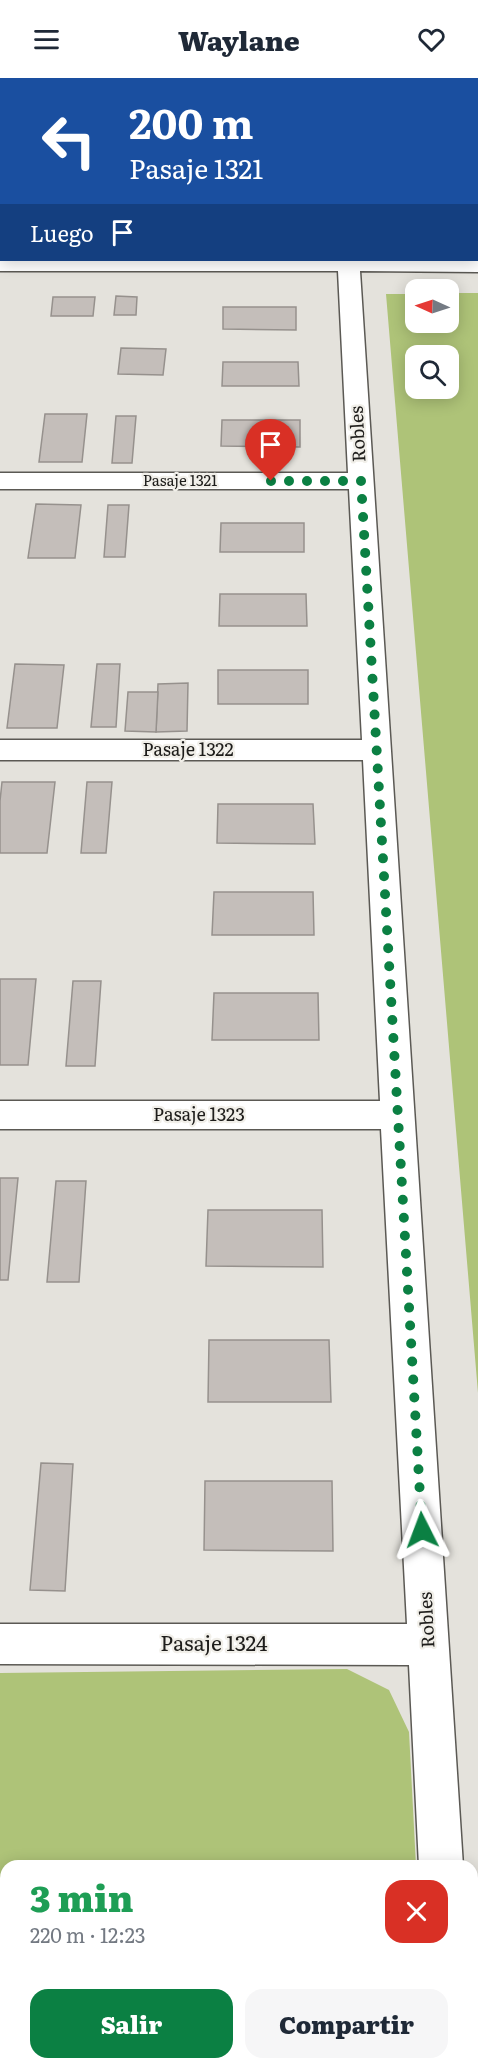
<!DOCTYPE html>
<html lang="es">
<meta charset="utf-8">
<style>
body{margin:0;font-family:Literata,serif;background:#f6f6f7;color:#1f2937;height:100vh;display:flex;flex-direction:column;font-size:22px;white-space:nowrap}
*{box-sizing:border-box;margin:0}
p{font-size:20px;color:#747a83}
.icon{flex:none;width:33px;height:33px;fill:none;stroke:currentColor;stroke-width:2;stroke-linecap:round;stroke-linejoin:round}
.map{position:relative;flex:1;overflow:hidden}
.details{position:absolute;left:0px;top:1782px;width:478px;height:210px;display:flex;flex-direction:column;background:#fff;border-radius:18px 18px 0 0;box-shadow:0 3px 15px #0003}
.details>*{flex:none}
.hud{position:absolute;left:0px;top:0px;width:478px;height:183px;box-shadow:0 3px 15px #0003;background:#1a4fa0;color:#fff;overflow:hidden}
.needle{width:39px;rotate:273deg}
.controls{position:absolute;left:405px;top:201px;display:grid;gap:12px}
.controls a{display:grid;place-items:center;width:54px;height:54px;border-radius:12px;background:#fff;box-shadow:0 3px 15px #0003;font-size:30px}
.pin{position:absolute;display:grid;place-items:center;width:51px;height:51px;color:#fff;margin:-62px -26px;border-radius:50% 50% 50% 0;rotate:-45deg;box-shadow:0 0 6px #0007}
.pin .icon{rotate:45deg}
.me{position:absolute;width:66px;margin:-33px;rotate:357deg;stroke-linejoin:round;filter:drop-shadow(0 0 4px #0008)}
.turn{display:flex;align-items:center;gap:21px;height:126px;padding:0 30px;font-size:27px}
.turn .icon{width:78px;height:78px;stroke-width:2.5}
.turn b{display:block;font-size:42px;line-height:51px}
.then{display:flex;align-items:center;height:57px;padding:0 30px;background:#0003;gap:12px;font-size:22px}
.round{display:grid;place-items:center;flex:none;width:63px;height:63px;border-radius:18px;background:#f6f6f7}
.overview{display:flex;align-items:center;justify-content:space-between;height:102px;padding:0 30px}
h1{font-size:36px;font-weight:800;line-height:45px;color:#1e9e55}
.primary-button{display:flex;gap:12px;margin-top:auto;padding:12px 30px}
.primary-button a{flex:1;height:69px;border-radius:18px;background:#0b8043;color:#fff;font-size:24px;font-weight:800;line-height:69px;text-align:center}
.primary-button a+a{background:#f6f6f7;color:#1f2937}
header{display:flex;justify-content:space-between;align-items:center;height:78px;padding:0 30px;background:#fff;font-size:27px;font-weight:800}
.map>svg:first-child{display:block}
</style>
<header><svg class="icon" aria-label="menu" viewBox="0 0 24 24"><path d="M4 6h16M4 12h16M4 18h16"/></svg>Waylane<svg class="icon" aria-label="heart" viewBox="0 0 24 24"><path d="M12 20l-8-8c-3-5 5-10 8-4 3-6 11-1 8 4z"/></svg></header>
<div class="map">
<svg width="478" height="1992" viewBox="0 0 478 1992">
<rect width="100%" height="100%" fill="#e4e2dc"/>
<g fill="#aec378" fill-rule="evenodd">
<path d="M 449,215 L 478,215 L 478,1315 L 386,216 L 415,216 L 416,244 L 448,244 ZM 416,278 L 448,278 L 448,310 L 416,310 Z"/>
<polygon points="347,1591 389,1612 409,1654 416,1788 6,1788 6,1986 426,1986 427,1992 0,1992 0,1595"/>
</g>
<g fill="#c4beba" stroke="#96918d" stroke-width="1.5">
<polygon points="116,218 137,219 136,237 114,237"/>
<polygon points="53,219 95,219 93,238 51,238"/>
<polygon points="223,229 296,229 296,252 223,251"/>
<polygon points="121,270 166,271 163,297 118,296"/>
<polygon points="223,284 298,284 299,308 222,308"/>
<polygon points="45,336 87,336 82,384 39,384"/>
<polygon points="116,338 136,338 132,385 112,385"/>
<polygon points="222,342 300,342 300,369 221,368"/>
<polygon points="36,426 81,427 75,480 28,480"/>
<polygon points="108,427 129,427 125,479 104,479"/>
<polygon points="221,445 304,445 304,474 220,474"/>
<polygon points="220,516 306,516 307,548 219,548"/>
<polygon points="15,586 64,587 57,650 7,650"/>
<polygon points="97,586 120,586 116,649 91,649"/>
<rect x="218" y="592" width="90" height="34"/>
<polygon points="188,605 187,653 156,654 158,606"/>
<polygon points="128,614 158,614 156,654 125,653"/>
<polygon points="2,704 55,704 47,775 0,775 0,723"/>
<polygon points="87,704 112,704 106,775 81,775"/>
<polygon points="218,726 313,726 315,766 217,765"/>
<polygon points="214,814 313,814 314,857 212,857"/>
<polygon points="0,901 36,901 28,987 0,987"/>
<polygon points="73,903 101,903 95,988 66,988"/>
<polygon points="214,915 318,915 319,962 212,962"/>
<polygon points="0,1100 18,1100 8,1202 0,1202"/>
<polygon points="56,1103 86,1103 79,1204 47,1204"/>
<polygon points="208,1132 322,1132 323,1189 206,1188"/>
<polygon points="209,1262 329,1262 331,1324 208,1324"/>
<polygon points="41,1385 73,1386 65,1513 30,1512"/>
<polygon points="205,1403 332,1403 333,1473 204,1472"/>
</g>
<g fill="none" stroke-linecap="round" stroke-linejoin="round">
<defs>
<g id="minor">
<rect x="327" y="0" width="20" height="2"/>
<rect x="0" y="6" width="2" height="12"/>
<rect x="477" y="7" width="1" height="12"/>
<polygon points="0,179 2,182 478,180 478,194 360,193 463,1788 419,1788 409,1587 0,1586 0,1546 407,1546 381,1051 0,1051 0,1023 380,1023 363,682 0,682 0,662 362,662 349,411 0,411 0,395 348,395 338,193 0,193"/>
<polygon points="472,1979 476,1992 430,1992 429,1986 472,1986"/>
</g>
</defs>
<use href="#minor" stroke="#5b5954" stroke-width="3"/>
<use href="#minor" fill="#fff" fill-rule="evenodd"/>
</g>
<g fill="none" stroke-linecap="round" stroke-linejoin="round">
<polyline stroke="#0b8043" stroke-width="10" stroke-dasharray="0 18" points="271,403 361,403 422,1452"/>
</g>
<g text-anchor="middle" stroke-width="4.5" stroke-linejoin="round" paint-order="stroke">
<g font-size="15" fill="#1e1d1b" stroke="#f1efe9">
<text x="180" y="408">Pasaje 1321</text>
</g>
<g font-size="18" fill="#1e1d1b" stroke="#f1efe9">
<text transform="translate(358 356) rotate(-93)" y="6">Robles</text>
<text x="188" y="678">Pasaje 1322</text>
<text x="199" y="1043">Pasaje 1323</text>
<text transform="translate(427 1542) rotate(-93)" y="6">Robles</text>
</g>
<g font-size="21" fill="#1e1d1b" stroke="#f1efe9">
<text x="214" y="1573">Pasaje 1324</text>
</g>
</g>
</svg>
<div class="controls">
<a><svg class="needle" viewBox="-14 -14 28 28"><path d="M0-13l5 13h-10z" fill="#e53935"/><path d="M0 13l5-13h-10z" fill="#747a83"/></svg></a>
<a><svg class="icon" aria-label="search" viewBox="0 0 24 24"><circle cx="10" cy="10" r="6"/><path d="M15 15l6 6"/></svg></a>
</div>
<div class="pin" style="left:271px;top:403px;background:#d93025"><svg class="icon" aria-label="arrive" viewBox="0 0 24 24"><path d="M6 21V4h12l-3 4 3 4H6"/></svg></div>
<svg class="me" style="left:422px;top:1452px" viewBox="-20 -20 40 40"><path d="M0-17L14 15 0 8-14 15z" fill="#0b8043" stroke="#fff" stroke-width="4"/></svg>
<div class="hud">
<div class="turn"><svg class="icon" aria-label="left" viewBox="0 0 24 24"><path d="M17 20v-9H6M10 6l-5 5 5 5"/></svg><div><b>200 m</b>Pasaje 1321</div></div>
<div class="then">Luego<svg class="icon" aria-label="arrive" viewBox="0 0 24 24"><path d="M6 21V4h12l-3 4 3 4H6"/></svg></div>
</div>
<section class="details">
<div class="overview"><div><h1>3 min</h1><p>220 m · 12:23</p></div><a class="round" style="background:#d93025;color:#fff"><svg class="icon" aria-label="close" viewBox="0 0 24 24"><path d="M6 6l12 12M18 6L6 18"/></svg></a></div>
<div class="primary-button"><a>Salir</a><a>Compartir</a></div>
</section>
</div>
